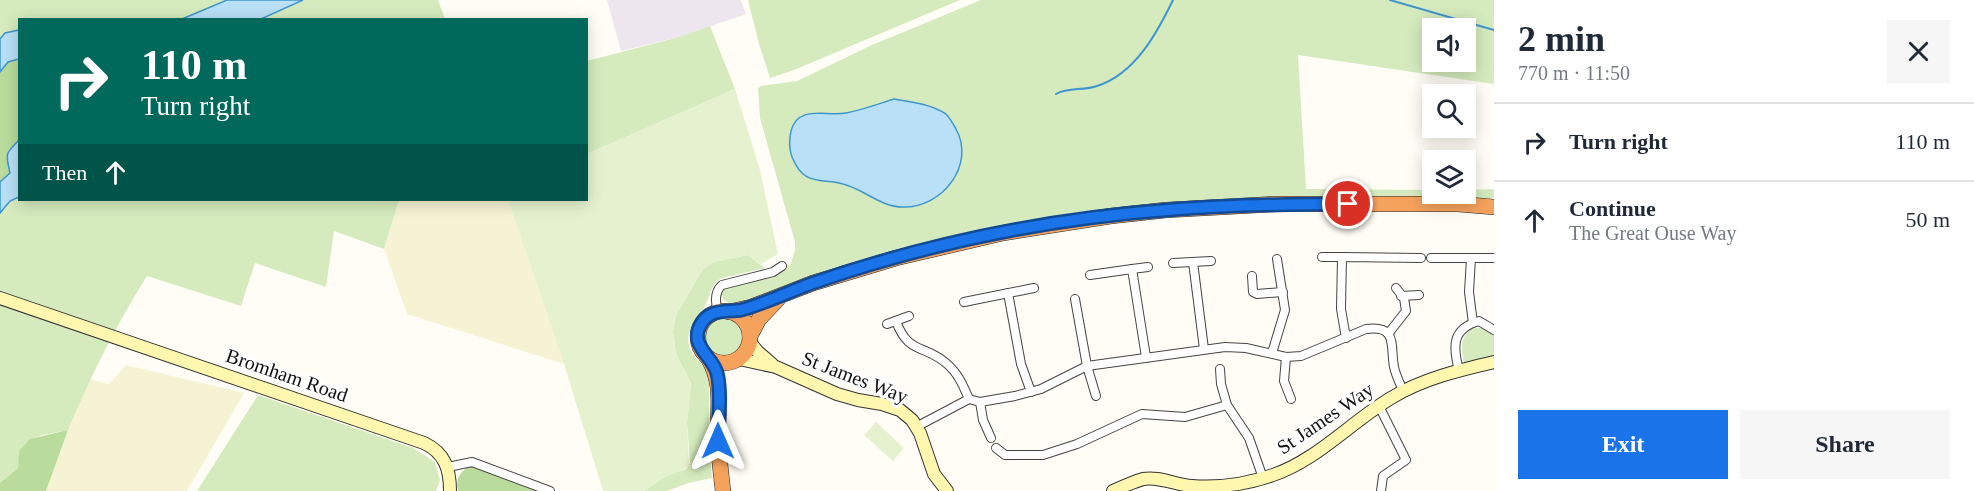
<!DOCTYPE html>
<meta charset="utf-8">
<style>
body{margin:0;font-family:Georgia,serif;background:#f6f6f7;color:#1f2937;height:100vh;display:flex;flex-direction:column;font-size:22px;white-space:nowrap}
*{box-sizing:border-box;margin:0}
p{font-size:20px;color:#747a83}
.icon{flex:none;width:33px;height:33px;fill:none;stroke:currentColor;stroke-width:2;stroke-linecap:round;stroke-linejoin:round}
.map{position:relative;flex:1;overflow:hidden}
.details{display:flex;flex-direction:column;background:#fff;width:480px}
.details>*{flex:none}
.guide{position:absolute;left:18px;top:18px;width:570px;height:183px;border-radius:0px;box-shadow:0 3px 15px #0003;background:#00695c;color:#fff;overflow:hidden}
.controls{position:absolute;left:1422px;top:18px;display:grid;gap:12px}
.controls a{display:grid;place-items:center;width:54px;height:54px;border-radius:0px;background:#fff;box-shadow:0 3px 15px #0003;font-size:30px}
.pin{position:absolute;display:grid;place-items:center;width:51px;height:51px;color:#fff;margin:-26px;border:3px solid #fff;border-radius:50%;box-shadow:0 2px 6px #0007}
.me{position:absolute;width:66px;margin:-33px;rotate:0deg;stroke-linejoin:round;filter:drop-shadow(0 0 4px #0008)}
.turn{display:flex;align-items:center;gap:21px;height:126px;padding:0 24px;font-size:27px}
.turn .icon{width:78px;height:78px;stroke-width:2.5}
.turn b{display:block;font-size:42px;line-height:51px}
.then{display:flex;align-items:center;height:57px;padding:0 24px;background:#0003;gap:12px;font-size:22px}
.round{display:grid;place-items:center;flex:none;width:63px;height:63px;border-radius:0px;background:#f6f6f7}
.head{display:flex;align-items:center;justify-content:space-between;height:102px;padding:0 24px}
h1{font-size:36px;font-weight:600;line-height:45px}
.action{display:flex;gap:12px;margin-top:auto;padding:12px 24px}
.action a{flex:1;height:69px;border-radius:0px;background:#1a73e8;color:#fff;font-size:24px;font-weight:600;line-height:69px;text-align:center}
.action a+a{background:#f6f6f7;color:#1f2937}
ul{padding:0;list-style:none}
li{display:flex;align-items:center;gap:18px;height:78px;padding:0 24px;border-top:2px solid #e0e1e3}
li div{flex:1}
li b{display:block;font-size:22px}
li em{font-style:normal}
main{display:flex;flex:1;min-height:0}
.map>svg:first-child{display:block}
</style>
<main>
<div class="map">
<svg width="1494" height="491" viewBox="0 0 1494 491">
<rect width="100%" height="100%" fill="#fffdf5"/>
<polygon fill="#eee6ef" points="607,0 741,0 746,14 679,37 621,51"/>
<g fill="#f6f3d4">
<polygon points="399,200 508,200 564,364 407,314 384,249"/>
<polygon points="126,365 244,393 187,491 46,491 68,430 90,379 109,384"/>
</g>
<g fill="#d5ebbd" fill-rule="evenodd">
<polygon points="0,0 227,0 182,19 20,20 19,30 5,33 0,39"/>
<polygon points="303,0 438,0 445,19 261,20"/>
<polygon points="748,0 960,0 794,70 770,78 759,44"/>
<path d="M 981,0 L 1494,0 L 1494,84 L 1298,55 L 1306,189 L 1432,190 L 1432,194 L 1466,194 L 1466,190 L 1494,189 L 1494,198 L 1110,210 L 746,302 L 732,304 L 723,300 L 722,294 L 719,293 L 722,288 L 783,268 L 787,264 L 790,266 L 795,250 L 795,242 L 760,118 L 758,88 L 761,86 L 797,81 L 872,45 ZM 1432,28 L 1466,28 L 1466,62 L 1432,62 Z"/>
<polygon points="710,26 735,89 587,154 587,61 679,37"/>
<path d="M 19,197 L 20,200 L 399,200 L 384,249 L 334,231 L 326,287 L 255,263 L 241,306 L 147,276 C 116,325 91,376 68,430 C 39,437 20,433 18,468 L 0,483 L 0,213 L 10,201 Z"/>
<path d="M 748,255 L 765,268 L 722,278 C 710,284 711,295 705,306 C 695,323 679,335 695,357 C 701,364 706,368 709,376 L 709,443 L 712,478 L 688,483 L 667,491 L 644,491 L 666,476 L 686,469 L 690,463 L 687,422 L 691,383 L 676,354 L 673,332 L 675,317 L 703,269 L 714,262 Z"/>
<circle cx="724" cy="337" r="21"/>
<path d="M 1474,328 L 1485,328 L 1494,333 L 1494,357 L 1464,363 C 1461,348 1459,336 1474,328 Z"/>
<polygon points="258,395 413,448 435,462 440,480 436,491 197,491"/>
</g>
<g fill="#b9dc9c">
<polygon points="19,59 19,140 8,151 10,174 0,182 0,72 8,62"/>
<polygon points="68,430 46,491 0,491 0,483 18,468 19,451 30,439"/>
<path d="M 471,466 L 481,468 L 539,491 L 458,491 C 455,480 460,470 471,466 Z"/>
</g>
<g fill="#e6f2cf">
<polygon points="735,89 760,170 778,254 761,264 747,255 714,262 703,269 675,317 673,332 676,354 691,383 687,422 689,466 683,470 666,476 644,491 603,491 564,364 508,200 586,200 587,154"/>
<polygon points="876,422 904,448 893,461 864,435"/>
</g>
<g fill="#b9e0f7" stroke="#3f96cf" stroke-width="1.5">
<polygon points="227,0 303,0 261,19 182,19"/>
<polygon points="19,30 19,59 8,62 0,72 0,39 5,33"/>
<path d="M 894,99 C 912,102 930,104 946,114 C 950,118 953,124 956,129 C 976,165 942,208 903,207 C 879,207 862,187 839,183 C 816,179 803,184 792,157 C 789,149 789,140 791,131 C 798,104 827,117 846,113 C 862,110 878,104 894,99 Z"/>
<path d="M 19,140 L 19,197 L 10,201 L 0,213 L 0,182 L 10,173 C 6,154 4,155 19,140 Z"/>
</g>
<g fill="none" stroke-linecap="round" stroke-linejoin="round">
<g stroke="#3f96cf" stroke-width="2">
<polyline points="1390,0 1494,30"/>
<path d="M 1056,94 C 1068,87 1083,91 1097,86 C 1135,74 1157,33 1173,0"/>
</g>
<defs>
<g id="street">
<polyline points="1322,257 1342,257"/>
<polyline points="1431,258 1494,258"/>
<polyline points="1471,258 1469,292 1473,323"/>
<polyline points="1193,262 1204,349"/>
<polyline points="1173,263 1211,261"/>
<polyline points="1132,269 1148,267"/>
<polyline points="1090,275 1132,269 1146,357"/>
<polyline points="1252,276 1253,292 1257,294 1283,292"/>
<polyline points="1008,293 1021,364 1031,392"/>
<polyline points="1401,296 1419,295"/>
<polyline points="1075,299 1087,366 1096,396"/>
<polyline points="964,302 1034,288"/>
<path d="M 718,312 C 715,302 714,292 722,285 L 773,272 L 782,266"/>
<path d="M 896,321 C 908,354 923,344 946,363 C 958,373 963,385 969,399"/>
<polyline points="887,324 909,316"/>
<polyline points="1388,334 1406,311 1404,298 1396,288"/>
<polyline points="1346,338 1341,309 1342,257 1421,258"/>
<polyline points="1272,353 1285,310 1277,259"/>
<polyline points="1286,357 1284,381 1291,399"/>
<polyline points="1220,369 1221,384 1227,405"/>
<path d="M 1459,371 C 1453,347 1451,329 1479,321 L 1494,330"/>
<polyline points="980,402 983,420 991,438"/>
<polyline points="1379,406 1406,460 1383,476 1381,491"/>
<path d="M 916,427 L 969,399 L 980,402 L 1015,396 L 1041,389 L 1087,366 L 1225,347 L 1246,348 L 1286,357 L 1301,356 L 1366,329 C 1398,325 1390,345 1394,367 C 1396,376 1400,383 1403,391"/>
<polyline points="996,448 1005,455 1043,455 1077,444 1142,414 1185,417 1227,405 1249,438 1263,478"/>
<polyline points="448,467 472,462 550,491"/>
</g>
<g id="secondary">
<path d="M 0,298 L 424,443 C 445,453 450,469 450,491"/>
<polyline points="750,342 757,351 772,364"/>
<polyline points="739,359 776,367 837,394 858,400 882,404 900,410 912,420 920,433 934,474 947,491"/>
<path d="M 1113,491 C 1122,487 1133,482 1143,479 C 1159,476 1176,485 1192,486 C 1219,488 1247,484 1273,475 C 1317,460 1351,422 1391,398 C 1422,379 1459,370 1494,362"/>
</g>
<g id="highway">
<circle cx="724" cy="337" r="26"/>
<polyline points="729,312 751,307 813,283 896,258 1003,233 1111,216 1166,210 1275,204 1458,204 1494,207"/>
<polyline points="750,336 759,319 778,299"/>
<path d="M 708,358 C 724,384 717,411 718,440 C 719,457 721,474 723,491"/>
</g>
</defs>
<use href="#street" stroke="#444" stroke-width="10"/>
<use href="#secondary" stroke="#333" stroke-width="14"/>
<use href="#highway" stroke="#222" stroke-width="16"/>
<use href="#street" stroke="#fff" stroke-width="8"/>
<use href="#secondary" stroke="#fff6b0" stroke-width="12"/>
<use href="#highway" stroke="#f5a25d" stroke-width="15"/>
</g>
<g fill="none" stroke-linecap="round" stroke-linejoin="round">
<defs>
<path id="route" d="M 718,441 C 718,420 722,394 717,373 C 712,355 686,344 703,321 C 712,309 728,312 741,310 C 748,308 755,306 762,303 C 779,297 796,289 813,283 C 926,244 1047,219 1167,210 C 1227,205 1288,204 1348,204"/>
</defs>
<use href="#route" stroke="#114b97" stroke-width="15"/>
<use href="#route" stroke="#1a73e8" stroke-width="10"/>
</g>
<g text-anchor="middle" stroke-width="6" stroke-linejoin="round" paint-order="stroke">
<g font-size="20" fill="#111" stroke="#fff">
<text transform="translate(287 375) rotate(19)" y="7">Bromham Road</text>
<text transform="translate(855 377) rotate(21)" y="7">St James Way</text>
<text transform="translate(1325 418) rotate(-34)" y="7">St James Way</text>
</g>
</g>
</svg>
<div class="controls">
<a><svg class="icon" aria-label="sound" viewBox="0 0 24 24"><path d="M4 9h4l5-4v14l-5-4H4zM17 9q2 3 0 6"/></svg></a>
<a><svg class="icon" aria-label="search" viewBox="0 0 24 24"><circle cx="10" cy="10" r="6"/><path d="M15 15l6 6"/></svg></a>
<a><svg class="icon" aria-label="layers" viewBox="0 0 24 24"><path d="M12 4l9 5-9 5-9-5zM3 14l9 5 9-5"/></svg></a>
</div>
<div class="pin" style="left:1348px;top:204px;background:#d93025"><svg class="icon" aria-label="arrive" viewBox="0 0 24 24"><path d="M6 21V4h12l-3 4 3 4H6"/></svg></div>
<svg class="me" style="left:718px;top:441px" viewBox="-20 -20 40 40"><path d="M0-17L14 15 0 8-14 15z" fill="#1a73e8" stroke="#fff" stroke-width="4"/></svg>
<div class="guide">
<div class="turn"><svg class="icon" aria-label="right" viewBox="0 0 24 24"><path d="M7 20v-9h11M14 6l5 5-5 5"/></svg><div><b>110 m</b>Turn right</div></div>
<div class="then">Then<svg class="icon" aria-label="ahead" viewBox="0 0 24 24"><path d="M12 20V5M6 11l6-6 6 6"/></svg></div>
</div>
</div>
<section class="details">
<div class="head"><div><h1>2 min</h1><p>770 m · 11:50</p></div><a class="round"><svg class="icon" aria-label="close" viewBox="0 0 24 24"><path d="M6 6l12 12M18 6L6 18"/></svg></a></div>
<ul>
<li><svg class="icon" aria-label="right" viewBox="0 0 24 24"><path d="M7 20v-9h11M14 6l5 5-5 5"/></svg><div><b>Turn right</b></div><em>110 m</em></li>
<li><svg class="icon" aria-label="ahead" viewBox="0 0 24 24"><path d="M12 20V5M6 11l6-6 6 6"/></svg><div><b>Continue</b><p>The Great Ouse Way</p></div><em>50 m</em></li>
</ul>
<div class="action"><a>Exit</a><a>Share</a></div>
</section>
</main>
